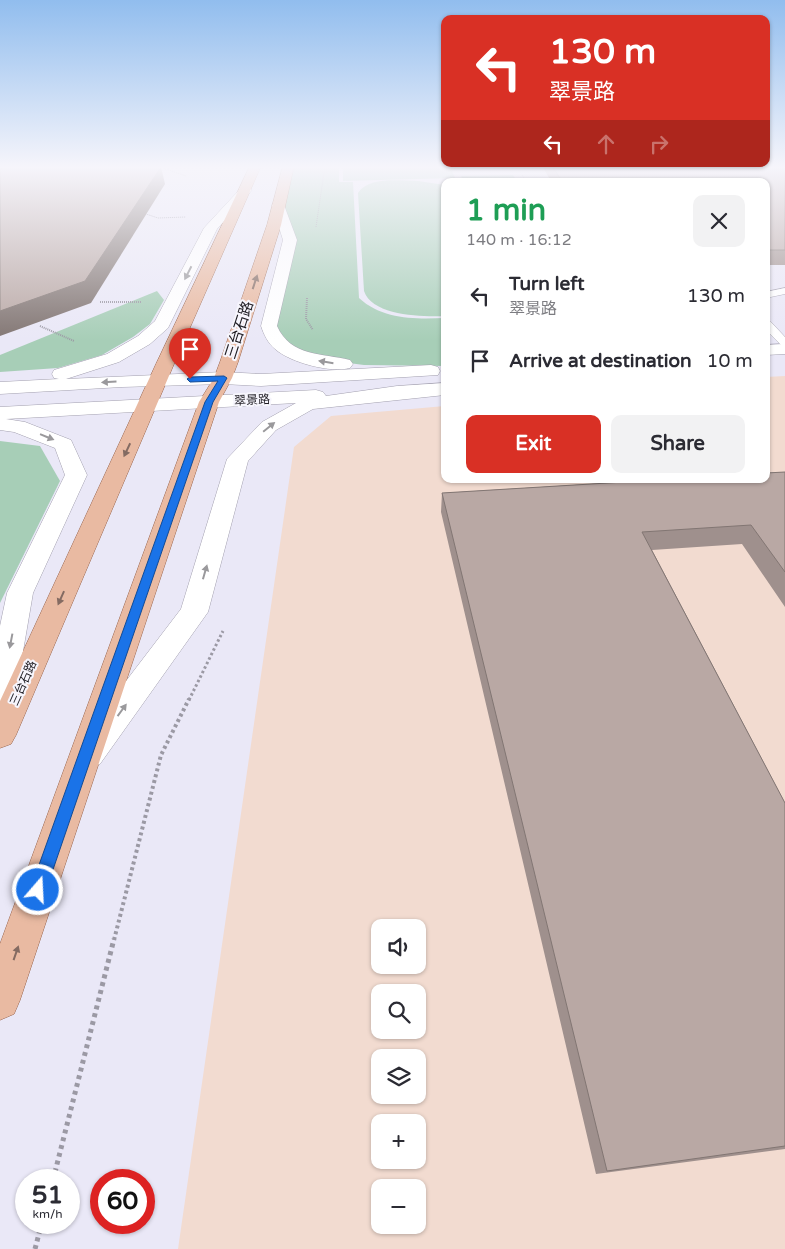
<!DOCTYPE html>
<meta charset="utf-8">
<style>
body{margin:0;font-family:"Varela Round","Noto Sans SC",sans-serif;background:#f2f2f3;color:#2b2b33;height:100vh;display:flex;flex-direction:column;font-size:19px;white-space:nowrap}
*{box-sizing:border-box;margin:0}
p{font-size:16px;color:#7c7c81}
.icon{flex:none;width:28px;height:28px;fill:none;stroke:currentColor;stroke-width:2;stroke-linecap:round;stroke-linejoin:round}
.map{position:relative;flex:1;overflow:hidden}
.sheet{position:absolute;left:441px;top:178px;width:329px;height:305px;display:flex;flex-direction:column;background:#fff;border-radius:10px;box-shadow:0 1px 4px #0004}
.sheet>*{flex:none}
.banner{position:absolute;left:441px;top:15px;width:329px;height:152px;border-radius:10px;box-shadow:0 1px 4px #0004;background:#d93025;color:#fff;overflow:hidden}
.fabs{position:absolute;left:371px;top:919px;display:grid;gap:10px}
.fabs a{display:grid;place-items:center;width:55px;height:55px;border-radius:10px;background:#fff;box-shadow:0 1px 4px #0004;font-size:25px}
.speed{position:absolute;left:15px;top:1169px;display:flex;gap:10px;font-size:25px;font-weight:700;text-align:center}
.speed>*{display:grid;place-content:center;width:65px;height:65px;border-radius:50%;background:#fff;box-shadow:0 1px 4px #0004;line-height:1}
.speed small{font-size:12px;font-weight:400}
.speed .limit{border:8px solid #d22;background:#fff;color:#111}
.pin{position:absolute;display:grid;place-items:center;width:42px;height:42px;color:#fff;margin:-51px -21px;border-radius:50% 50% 50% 0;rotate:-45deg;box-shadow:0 0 5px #0007}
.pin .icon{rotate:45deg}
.me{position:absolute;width:55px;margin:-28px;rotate:19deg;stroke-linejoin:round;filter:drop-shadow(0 0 4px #0008)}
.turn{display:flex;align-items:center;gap:18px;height:105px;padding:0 25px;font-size:22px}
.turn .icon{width:65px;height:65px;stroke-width:2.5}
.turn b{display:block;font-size:35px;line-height:42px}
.lanes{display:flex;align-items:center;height:48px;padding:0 25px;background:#0003;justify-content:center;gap:25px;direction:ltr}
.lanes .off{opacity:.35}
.round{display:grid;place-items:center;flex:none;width:52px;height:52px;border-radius:10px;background:#f2f2f3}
.headline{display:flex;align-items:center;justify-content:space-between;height:85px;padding:0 25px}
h1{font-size:30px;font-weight:700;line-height:38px;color:#1e9e55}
.action{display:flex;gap:10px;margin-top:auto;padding:10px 25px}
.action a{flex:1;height:58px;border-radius:10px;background:#d93025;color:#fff;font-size:20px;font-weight:700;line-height:58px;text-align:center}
.action a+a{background:#f2f2f3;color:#2b2b33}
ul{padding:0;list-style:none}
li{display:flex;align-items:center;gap:15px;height:65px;padding:0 25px}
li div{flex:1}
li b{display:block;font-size:19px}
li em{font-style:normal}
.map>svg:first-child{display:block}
</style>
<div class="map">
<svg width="785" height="1249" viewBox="0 0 785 1249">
<rect width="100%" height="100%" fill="#eae8f7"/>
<path fill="#f2dbd0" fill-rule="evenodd" d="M 785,376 L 785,1249 L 178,1249 L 294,447 L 331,416 L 445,406 L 445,479 L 766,479 L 766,377 ZM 380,928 L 418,928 L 418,965 L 380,965 ZM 380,992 L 418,992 L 418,1030 L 380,1030 ZM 380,1058 L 418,1058 L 418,1095 L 380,1095 ZM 380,1122 L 418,1122 L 418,1160 L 380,1160 ZM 380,1188 L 418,1188 L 418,1225 L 380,1225 Z"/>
<g fill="#a7ceb7">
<path d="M 290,166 L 339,166 L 339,182 L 353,182 L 359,298 C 383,320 415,319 445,318 L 445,366 L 364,365 L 310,358 L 271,333 L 291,240 L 279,205 Z"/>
<polygon points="343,166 450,166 455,178 343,181"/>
<polygon points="513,175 517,181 463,181 461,176"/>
<path d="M 418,181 L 445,185 L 445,316 C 423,317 372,316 364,291 L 358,193 C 369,176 400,181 418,181 Z"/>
<polygon points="157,291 164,300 150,324 133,337 102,355 58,368 0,372 0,355"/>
<polygon points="0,441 40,446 60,481 0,603"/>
</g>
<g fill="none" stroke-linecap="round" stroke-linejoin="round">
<defs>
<g id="service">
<polygon points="785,288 785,294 766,298 766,292"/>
<polygon points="766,320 770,321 785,337 785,346 781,345 766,330"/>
</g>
<g id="secondary">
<polygon points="246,186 252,190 217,229 168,328 150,344 119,362 66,379 223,372 261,374 431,365 438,367 440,371 438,375 261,386 223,384 122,387 0,394 0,382 59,379 54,378 52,374 54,370 107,354 138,336 155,321 204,228 242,187"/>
<path d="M 278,201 L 284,205 L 297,240 L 277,326 C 291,357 322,353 350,360 L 353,364 L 350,368 C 331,373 291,363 275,349 C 268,343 264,335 261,326 L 283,240 L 272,205 Z"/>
<polygon points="785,344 785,354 766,355 766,345"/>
<polygon points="445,383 445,395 313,409 276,430 248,461 208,612 100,764 89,768 78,764 73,754 78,744 181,609 227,459 262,422 296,403 6,419 25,422 71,440 87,475 33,593 15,698 11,707 0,710 0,626 7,593 65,475 55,448 14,432 0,430 0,407 316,390 323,392 326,396 397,386"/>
</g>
<g id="primary">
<polygon points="250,166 261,166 174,364 16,735 11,744 0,748 0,701 156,364"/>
<polygon points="283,166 294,166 281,225 238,362 232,378 219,402 20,1000 14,1014 0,1020 0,944 199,402 214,378 220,362 267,225"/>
</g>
</defs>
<use href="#service" stroke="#a3a0af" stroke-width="1"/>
<use href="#secondary" stroke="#a3a0af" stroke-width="1"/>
<use href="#primary" stroke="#99654d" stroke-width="1"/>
<g stroke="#9b99a4" stroke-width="1" stroke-dasharray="1 1" stroke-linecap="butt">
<polyline points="157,166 186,176"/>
<polyline points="522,175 526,181"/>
<polyline points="143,213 158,218 186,217"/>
<polyline points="316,227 325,166"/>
</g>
<g stroke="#9b99a4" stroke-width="2" stroke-dasharray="1 1" stroke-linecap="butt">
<polyline points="307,298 306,319 313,330"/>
<polyline points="100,302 142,302"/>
<polyline points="40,326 74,341"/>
</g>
<polyline stroke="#9b99a4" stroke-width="3" stroke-dasharray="2.5 2.5" stroke-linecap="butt" points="189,700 223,631"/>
<polyline stroke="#9b99a4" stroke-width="4" stroke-dasharray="3 3" stroke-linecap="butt" points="114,940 161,755 189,699"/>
<g stroke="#9b99a4" stroke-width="5" stroke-dasharray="4 4" stroke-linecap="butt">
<polyline points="53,1180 114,939"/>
<polyline points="35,1249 42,1222"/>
</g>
<use href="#service" fill="#fff" fill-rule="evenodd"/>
<use href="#secondary" fill="#fff" fill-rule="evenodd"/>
<use href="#primary" fill="#e9baa2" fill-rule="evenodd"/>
</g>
<g fill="#9f908d">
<polygon points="542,166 785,166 785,265 766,265 766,181 551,181"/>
<polygon points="785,472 785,607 742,544 652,550 785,803 785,1149 596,1174 441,512 442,493"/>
</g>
<polygon fill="#827673" points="161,167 165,184 91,303 0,336 0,311"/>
<g fill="#b9a8a4" stroke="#827673">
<polygon points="14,166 160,166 161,167 85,281 0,311 0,169"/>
<polygon points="552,166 785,166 785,250 766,250 766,181 562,181"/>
<polygon points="785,472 785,572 751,525 642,532 785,803 785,1146 607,1171 442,493 674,479 766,479 766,473"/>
</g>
<defs><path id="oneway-solid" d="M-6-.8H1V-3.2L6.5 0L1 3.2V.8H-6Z" transform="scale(1.25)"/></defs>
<g fill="#9a999c">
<use href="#oneway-solid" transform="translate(188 273) rotate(117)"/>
<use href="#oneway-solid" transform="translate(326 362) rotate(-171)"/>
<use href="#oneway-solid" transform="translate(109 382) rotate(177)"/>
<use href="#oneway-solid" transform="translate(269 427) rotate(-39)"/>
<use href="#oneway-solid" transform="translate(47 437) rotate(22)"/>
<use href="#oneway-solid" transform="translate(205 572) rotate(-74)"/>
<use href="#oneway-solid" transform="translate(11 641) rotate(101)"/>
<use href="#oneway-solid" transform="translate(122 710) rotate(-54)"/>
</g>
<g fill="#846b62">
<use href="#oneway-solid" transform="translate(255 282) rotate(-72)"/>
<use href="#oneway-solid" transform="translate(127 450) rotate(115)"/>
<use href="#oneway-solid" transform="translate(61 598) rotate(114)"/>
<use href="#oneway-solid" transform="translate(16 953) rotate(-71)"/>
</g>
<linearGradient id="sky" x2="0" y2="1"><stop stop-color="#91bdee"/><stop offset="0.49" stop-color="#f6f5fb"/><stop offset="1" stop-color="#f6f5fb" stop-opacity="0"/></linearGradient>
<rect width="785" height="341" fill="url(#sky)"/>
<polygon fill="#1a73e8" stroke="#114b97" points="224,376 227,378 213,402 46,890 44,896 38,898 33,896 30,890 205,402 218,381 190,382 187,379 190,377"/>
<g text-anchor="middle" stroke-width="4" stroke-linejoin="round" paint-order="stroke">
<g font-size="12" fill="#1e1c22" stroke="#f7f6fd">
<text transform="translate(252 400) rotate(-3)" y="4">翠景路</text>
<text transform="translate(23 683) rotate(-66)" y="4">三台石路</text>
</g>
<g font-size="15" fill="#1e1c22" stroke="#f7f6fd">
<text transform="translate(239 330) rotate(-72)" y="5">三台石路</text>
</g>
</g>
</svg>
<div class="fabs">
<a><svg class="icon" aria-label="sound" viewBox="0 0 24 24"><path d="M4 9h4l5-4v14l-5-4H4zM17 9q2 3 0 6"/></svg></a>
<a><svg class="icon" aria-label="search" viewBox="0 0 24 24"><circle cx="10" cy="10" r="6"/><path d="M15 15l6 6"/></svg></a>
<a><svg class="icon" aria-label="layers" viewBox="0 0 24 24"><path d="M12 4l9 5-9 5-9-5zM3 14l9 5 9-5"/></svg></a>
<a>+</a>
<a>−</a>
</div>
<div class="speed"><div>51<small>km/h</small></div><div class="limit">60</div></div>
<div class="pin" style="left:190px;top:379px;background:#d93025"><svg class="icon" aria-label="arrive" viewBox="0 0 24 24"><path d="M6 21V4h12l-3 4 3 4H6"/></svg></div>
<svg class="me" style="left:38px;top:890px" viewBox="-20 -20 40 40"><circle r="17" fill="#1a73e8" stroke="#fff" stroke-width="3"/><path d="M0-11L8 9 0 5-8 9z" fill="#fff"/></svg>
<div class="banner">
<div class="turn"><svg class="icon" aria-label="left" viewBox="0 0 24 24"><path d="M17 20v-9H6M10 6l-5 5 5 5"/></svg><div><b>130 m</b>翠景路</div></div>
<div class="lanes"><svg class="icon" aria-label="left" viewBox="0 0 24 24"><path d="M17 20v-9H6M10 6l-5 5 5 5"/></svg><svg class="icon off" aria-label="ahead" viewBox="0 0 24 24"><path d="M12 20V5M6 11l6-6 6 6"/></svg><svg class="icon off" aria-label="right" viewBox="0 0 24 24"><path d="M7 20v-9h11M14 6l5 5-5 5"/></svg></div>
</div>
<section class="sheet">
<div class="headline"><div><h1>1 min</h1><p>140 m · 16:12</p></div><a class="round"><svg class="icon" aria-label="close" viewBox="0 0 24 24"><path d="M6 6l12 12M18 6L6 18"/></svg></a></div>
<ul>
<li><svg class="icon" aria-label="left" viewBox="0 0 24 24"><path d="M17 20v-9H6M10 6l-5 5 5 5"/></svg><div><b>Turn left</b><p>翠景路</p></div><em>130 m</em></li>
<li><svg class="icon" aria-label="arrive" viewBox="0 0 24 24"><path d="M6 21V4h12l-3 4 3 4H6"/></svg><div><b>Arrive at destination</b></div><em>10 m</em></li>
</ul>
<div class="action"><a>Exit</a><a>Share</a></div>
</section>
</div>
